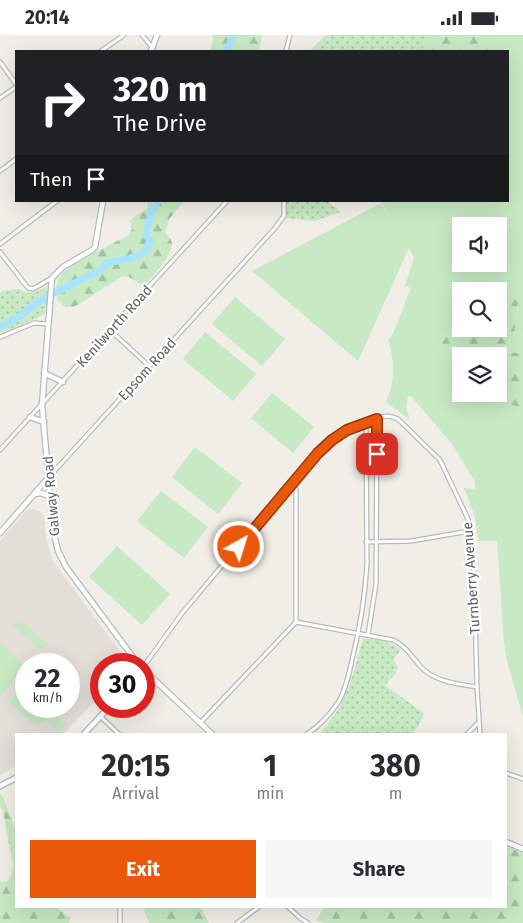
<!DOCTYPE html>
<style>
body{margin:0;font-family:"Fira Sans",sans-serif;background:#f7f7f7;color:#2b2b33;height:100vh;display:flex;flex-direction:column;font-size:19px;white-space:nowrap}
*{box-sizing:border-box;margin:0}
p{font-size:16px;color:#7c7c81}
.icon{flex:none;width:28px;height:28px;fill:none;stroke:currentColor;stroke-width:2;stroke-linecap:round;stroke-linejoin:round}
.map{position:relative;flex:1;overflow:hidden}
.sheet{position:absolute;left:15px;top:698px;width:492px;height:175px;display:flex;flex-direction:column;background:#fff;border-radius:0px;box-shadow:0 5px 20px #0002}
.sheet>*{flex:none}
.top-card{position:absolute;left:15px;top:15px;width:494px;height:152px;border-radius:0px;box-shadow:0 5px 20px #0002;background:#202124;color:#fff;overflow:hidden}
.controls{position:absolute;left:452px;top:182px;display:grid;gap:10px}
.controls a{display:grid;place-items:center;width:55px;height:55px;border-radius:0px;background:#fff;box-shadow:0 5px 20px #0002;font-size:25px}
.speed{position:absolute;left:15px;top:618px;display:flex;gap:10px;font-size:25px;font-weight:700;text-align:center}
.speed>*{display:grid;place-content:center;width:65px;height:65px;border-radius:50%;background:#fff;box-shadow:0 5px 20px #0002;line-height:1}
.speed small{font-size:12px;font-weight:400}
.speed .limit{border:8px solid #d22;background:#fff;color:#111}
.pin{position:absolute;display:grid;place-items:center;width:42px;height:42px;color:#fff;margin:-21px;border-radius:10px;box-shadow:0 2px 8px #0006}
.me{position:absolute;width:55px;margin:-28px;rotate:39deg;stroke-linejoin:round;filter:drop-shadow(0 0 4px #0008)}
.turn{display:flex;align-items:center;gap:18px;height:105px;padding:0 15px;font-size:22px}
.turn .icon{width:65px;height:65px;stroke-width:2.5}
.turn b{display:block;font-size:35px;line-height:42px}
.then{display:flex;align-items:center;height:48px;padding:0 15px;background:#0003;gap:10px;font-size:19px}
.eta{display:flex;justify-content:space-evenly;align-items:center;height:85px;text-align:center}
.eta b{font-size:30px;font-weight:700;line-height:35px}
.button{display:flex;gap:10px;margin-top:auto;padding:10px 15px}
.button a{flex:1;height:58px;border-radius:0px;background:#ea580c;color:#fff;font-size:20px;font-weight:700;line-height:58px;text-align:center}
.button a+a{background:#f7f7f7;color:#2b2b33}
.status{display:flex;justify-content:space-between;align-items:center;height:35px;padding:0 25px;background:#fff;direction:ltr}
.status svg{height:14px;fill:currentColor}
.map>svg:first-child{display:block}
</style>
<div class="status"><b>20:14</b><svg viewBox="0 0 49 12"><path d="M0 12V9h3v3zM5 12V6h3v6zM10 12V3h3v9zM15 12V0h3v12zM26 1h20v11H26zM47 4h2v5h-2z"/></svg></div>
<div class="map">
<svg width="523" height="888" viewBox="0 0 523 888">
<defs>
<pattern id="forest-firs" width="22" height="20" patternUnits="userSpaceOnUse" patternTransform="scale(1.25)"><rect width="22" height="20" fill="#c7e9c3"/><path d="M5 1l3.5 6h-7zM16 11l3.5 6h-7z" fill="#a5c0a2"/></pattern>
<pattern id="park-dots" width="8" height="8" patternUnits="userSpaceOnUse" patternTransform="scale(1.25)"><rect width="8" height="8" fill="#c7e9c3"/><path d="M2 2h.1M6 6h.1" fill="none" stroke="#a5c0a2" stroke-width="1.8" stroke-linecap="round"/></pattern>
</defs>
<rect width="100%" height="100%" fill="#f1eee7"/>
<path fill="#e3dfd8" fill-rule="evenodd" d="M 33,474 L 41,477 L 44,481 L 46,503 L 53,526 L 127,626 L 127,629 L 101,629 L 101,660 L 63,699 L 16,699 L 16,728 L 14,732 L 0,740 L 0,505 L 27,475 ZM 26,629 L 69,629 L 69,671 L 26,671 Z"/>
<g fill="#c7e9c3" fill-rule="evenodd">
<path d="M 501,0 L 523,0 L 523,297 L 520,319 L 512,318 L 518,271 L 512,254 L 503,265 L 499,264 L 499,256 L 493,256 L 490,252 L 485,251 L 479,256 L 461,256 L 462,294 L 441,299 L 452,312 L 462,317 L 461,359 L 497,359 C 502,366 514,373 523,372 L 523,682 L 507,626 L 504,608 L 497,506 L 479,506 L 474,479 L 464,453 L 475,454 L 475,447 L 452,409 L 411,361 L 408,361 L 406,372 L 410,385 L 386,367 C 395,348 395,324 388,305 L 393,299 L 411,253 L 405,251 L 414,223 L 409,213 L 358,326 L 252,236 L 381,168 L 394,188 L 382,168 L 385,166 L 508,166 L 508,16 L 489,16 L 490,11 ZM 461,191 L 499,191 L 499,229 L 461,229 Z"/>
<polygon points="235,262 285,304 262,331 212,289"/>
<polygon points="205,297 256,339 233,366 183,324"/>
<polygon points="272,358 314,392 293,418 251,383"/>
<polygon points="195,412 242,448 218,479 172,442"/>
<polygon points="161,456 208,492 184,523 137,486"/>
<polygon points="117,511 170,559 142,590 89,542"/>
<polygon points="19,584 33,596 27,603 13,591"/>
<polygon points="34,597 48,609 42,616 28,604"/>
<polygon points="0,608 26,632 0,661"/>
<polygon points="25,649 26,671 50,671 53,674 51,677 65,690 59,697 45,684 37,692 9,667"/>
</g>
<g fill="url(#forest-firs)">
<polygon points="213,0 262,0 259,16 211,16"/>
<polygon points="426,0 501,0 490,11 489,16 422,16"/>
<path d="M 146,166 L 184,166 L 170,183 L 165,197 C 167,200 171,204 172,207 C 174,219 152,242 144,251 L 129,242 L 123,241 L 74,272 L 65,272 L 57,265 C 56,255 55,247 62,239 C 67,232 119,205 129,200 L 132,194 L 130,186 C 135,179 143,179 148,171 Z"/>
<path d="M 517,253 L 519,258 L 512,318 L 520,318 L 523,297 L 523,372 C 514,373 502,366 497,359 L 499,359 L 499,321 L 463,321 L 462,317 C 454,313 446,312 439,308 L 438,304 L 441,299 L 462,294 L 499,294 L 499,264 L 503,265 L 512,254 Z"/>
<polygon points="0,759 3,762 16,796 16,871 54,871 71,883 69,888 0,888 0,847 8,846 12,839 13,830 3,776 0,772"/>
<polygon points="506,811 523,818 523,888 324,888 316,885 325,871 506,871"/>
<polygon points="143,871 200,871 209,888 149,888"/>
</g>
<g fill="url(#park-dots)">
<polygon points="326,0 426,0 422,16 310,16"/>
<polygon points="286,166 327,166 341,177 314,186 286,183"/>
<path d="M 46,252 L 49,255 C 47,261 48,273 44,279 C 42,282 6,296 0,298 L 0,258 L 4,256 L 19,254 L 27,258 L 35,257 Z"/>
<path d="M 363,603 C 376,605 391,606 401,615 L 393,624 L 398,632 L 396,638 L 386,649 L 387,652 L 424,678 L 418,692 L 412,699 L 319,699 C 347,670 353,640 363,603 Z"/>
</g>
<g fill="none" stroke-linecap="round" stroke-linejoin="round">
<g stroke="#a9e3ff" stroke-width="7">
<polyline points="227,16 233,0"/>
<polyline points="0,292 20,281 31,272 52,259 99,236 107,228 127,224 145,218 150,205 146,200 151,177 158,166"/>
</g>
<defs>
<g id="street">
<polyline points="142,0 152,12"/>
<polyline points="101,16 124,0"/>
<polyline points="286,16 290,0"/>
<polyline points="0,27 16,49"/>
<polyline points="0,63 16,52"/>
<polyline points="0,136 16,124"/>
<polyline points="0,209 57,166"/>
<polyline points="0,217 28,253 33,254 52,243"/>
<polyline points="110,295 149,331"/>
<polyline points="0,302 34,288 48,289"/>
<polyline points="0,415 227,166"/>
<polyline points="49,442 275,193 284,181 284,166"/>
<polyline points="366,507 411,506 470,496"/>
<path d="M 296,587 L 393,605 C 406,611 412,622 421,632 C 435,647 458,649 477,652"/>
<polyline points="368,600 376,549 377,384"/>
<path d="M 144,631 L 183,577 L 318,417 C 333,404 379,370 399,385 L 440,425 L 468,484 L 474,538 L 477,652 L 480,699"/>
<polyline points="101,682 119,699"/>
<polyline points="201,687 296,587 296,454 292,447"/>
<path d="M 307,699 C 321,690 330,680 339,666 C 346,654 349,639 352,625 C 360,593 365,561 367,529 L 366,387"/>
<polyline points="467,699 479,687"/>
<polyline points="506,738 523,744"/>
<polyline points="287,871 300,883 308,888"/>
<polyline points="120,888 120,871"/>
<polyline points="237,888 260,871"/>
</g>
<g id="secondary">
<polyline points="151,16 157,0"/>
<polyline points="103,166 95,212 92,215 63,232 52,243 42,370 53,495 58,516 66,532 138,629"/>
<polyline points="44,338 63,347"/>
<polyline points="30,382 44,387"/>
<polyline points="35,459 40,458 50,461"/>
<polyline points="0,498 49,442"/>
<polyline points="144,635 212,699"/>
<polyline points="84,699 110,671"/>
<polyline points="0,751 16,743"/>
<polyline points="506,807 523,814"/>
</g>
</defs>
<use href="#street" stroke="#b7babe" stroke-width="5.5"/>
<use href="#secondary" stroke="#b5bbbf" stroke-width="7"/>
<use href="#street" stroke="#fff" stroke-width="3"/>
<use href="#secondary" stroke="#fff" stroke-width="4.5"/>
</g>
<g fill="none" stroke-linecap="round" stroke-linejoin="round">
<defs>
<polyline id="route" points="239,512 318,418 332,405 347,395 377,384 377,419"/>
</defs>
<use href="#route" stroke="#983908" stroke-width="12"/>
<use href="#route" stroke="#ea580c" stroke-width="9"/>
</g>
<g text-anchor="middle" stroke-width="4.5" stroke-linejoin="round" paint-order="stroke">
<g font-size="14" fill="#5e6468" stroke="#fff">
<text transform="translate(114 291) rotate(-48)" y="5">Kenilworth Road</text>
<text transform="translate(147 334) rotate(-48)" y="5">Epsom Road</text>
<text transform="translate(51 461) rotate(-95)" y="5">Galway Road</text>
<text transform="translate(471 543) rotate(-94)" y="5">Turnberry Avenue</text>
</g>
</g>
</svg>
<div class="controls">
<a><svg class="icon" aria-label="sound" viewBox="0 0 24 24"><path d="M4 9h4l5-4v14l-5-4H4zM17 9q2 3 0 6"/></svg></a>
<a><svg class="icon" aria-label="search" viewBox="0 0 24 24"><circle cx="10" cy="10" r="6"/><path d="M15 15l6 6"/></svg></a>
<a><svg class="icon" aria-label="layers" viewBox="0 0 24 24"><path d="M12 4l9 5-9 5-9-5zM3 14l9 5 9-5"/></svg></a>
</div>
<div class="speed"><div>22<small>km/h</small></div><div class="limit">30</div></div>
<div class="pin" style="left:377px;top:419px;background:#d93025"><svg class="icon" aria-label="arrive" viewBox="0 0 24 24"><path d="M6 21V4h12l-3 4 3 4H6"/></svg></div>
<svg class="me" style="left:239px;top:512px" viewBox="-20 -20 40 40"><circle r="17" fill="#ea580c" stroke="#fff" stroke-width="3"/><path d="M0-11L8 9 0 5-8 9z" fill="#fff"/></svg>
<div class="top-card">
<div class="turn"><svg class="icon" aria-label="right" viewBox="0 0 24 24"><path d="M7 20v-9h11M14 6l5 5-5 5"/></svg><div><b>320 m</b>The Drive</div></div>
<div class="then">Then<svg class="icon" aria-label="arrive" viewBox="0 0 24 24"><path d="M6 21V4h12l-3 4 3 4H6"/></svg></div>
</div>
<section class="sheet">
<div class="eta">
<div><b>20:15</b><p>Arrival</p></div>
<div><b>1</b><p>min</p></div>
<div><b>380</b><p>m</p></div>
</div>
<div class="button"><a>Exit</a><a>Share</a></div>
</section>
</div>
